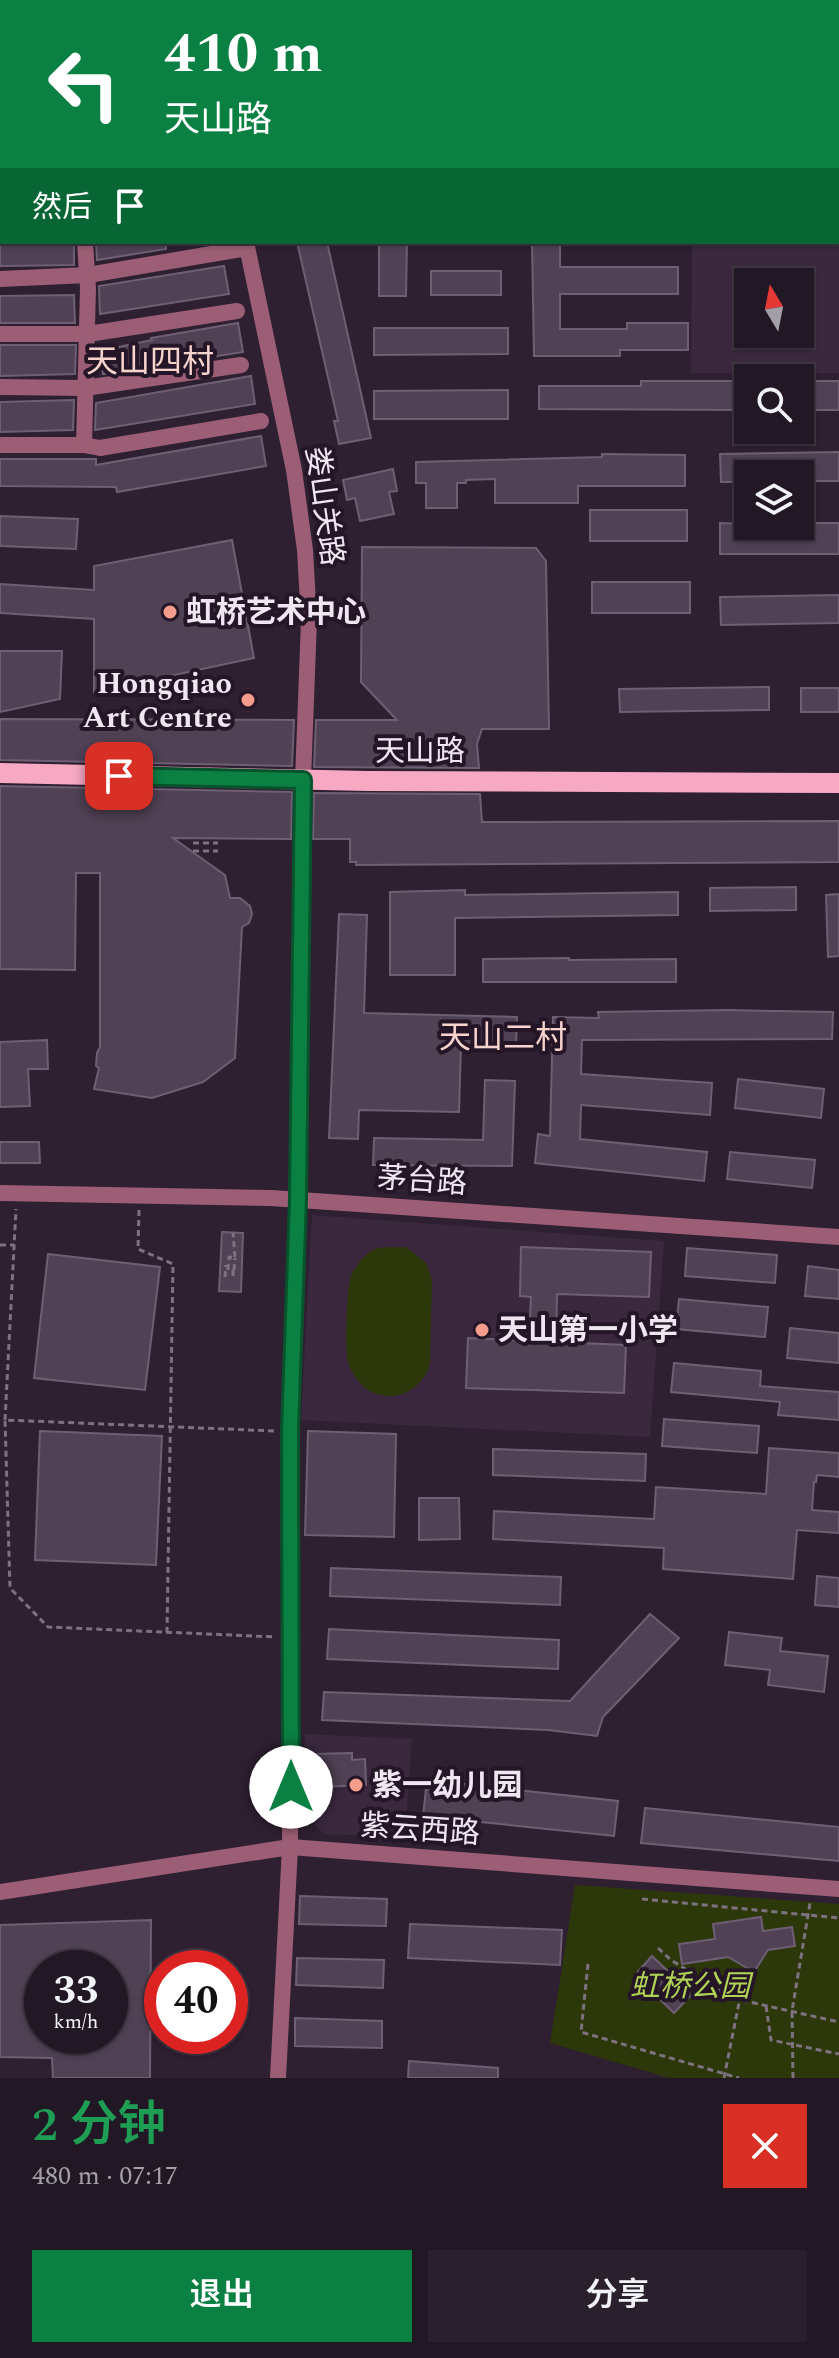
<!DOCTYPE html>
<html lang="zh">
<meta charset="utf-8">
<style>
body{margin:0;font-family:Spectral,"Noto Sans SC",serif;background:#2a202d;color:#f1f3f6;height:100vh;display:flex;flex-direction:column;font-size:30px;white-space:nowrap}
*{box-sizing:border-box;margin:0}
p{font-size:26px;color:#a29fa7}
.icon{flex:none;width:44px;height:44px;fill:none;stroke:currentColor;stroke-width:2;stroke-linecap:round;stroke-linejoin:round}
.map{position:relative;height:2078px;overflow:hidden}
.details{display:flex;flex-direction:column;background:#221725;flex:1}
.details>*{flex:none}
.guide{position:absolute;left:0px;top:0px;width:840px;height:244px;box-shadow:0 2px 6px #0004,0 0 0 2px #3f3642;background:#0b8043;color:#fff;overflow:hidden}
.needle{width:52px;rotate:350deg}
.controls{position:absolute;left:734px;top:268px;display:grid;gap:16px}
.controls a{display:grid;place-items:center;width:80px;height:80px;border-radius:0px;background:#221725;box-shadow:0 2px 6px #0004,0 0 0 2px #3f3642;font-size:40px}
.speed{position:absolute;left:24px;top:1950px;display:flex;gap:16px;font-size:40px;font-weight:700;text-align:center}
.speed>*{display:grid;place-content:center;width:104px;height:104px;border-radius:50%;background:#221725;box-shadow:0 2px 6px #0004,0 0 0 2px #3f3642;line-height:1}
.speed small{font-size:20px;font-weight:400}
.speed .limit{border:12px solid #d22;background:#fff;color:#111}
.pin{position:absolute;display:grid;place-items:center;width:68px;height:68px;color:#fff;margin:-34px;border-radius:16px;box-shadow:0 4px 12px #0006}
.me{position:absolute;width:88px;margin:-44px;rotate:0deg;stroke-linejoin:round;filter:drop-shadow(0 0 6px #0008)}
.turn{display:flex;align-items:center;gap:28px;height:168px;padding:0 32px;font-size:36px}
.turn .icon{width:104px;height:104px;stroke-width:2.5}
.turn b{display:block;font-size:56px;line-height:68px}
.then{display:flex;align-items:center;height:76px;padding:0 32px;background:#0003;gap:16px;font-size:30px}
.round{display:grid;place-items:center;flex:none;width:84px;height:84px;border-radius:0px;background:#2a202d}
.head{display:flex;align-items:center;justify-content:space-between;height:136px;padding:0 32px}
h1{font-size:48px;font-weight:600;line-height:60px;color:#1e9e55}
.cta{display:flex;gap:16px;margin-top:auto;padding:16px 32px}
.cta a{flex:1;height:92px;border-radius:0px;background:#0b8043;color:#fff;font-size:32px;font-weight:600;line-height:92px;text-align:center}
.cta a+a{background:#2a202d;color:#f1f3f6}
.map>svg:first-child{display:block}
</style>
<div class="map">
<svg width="839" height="2078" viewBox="0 0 839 2078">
<rect width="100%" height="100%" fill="#2e1f31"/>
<g fill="#3b283f" fill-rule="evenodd">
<path d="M 839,147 L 839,373 L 691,373 L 692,242 L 838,242 ZM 748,282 L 800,282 L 800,334 L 748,334 Z"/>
<polygon points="312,1215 664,1241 650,1437 301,1420"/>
<polygon points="305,1734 412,1739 405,1838 324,1834 303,1812"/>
</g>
<g fill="#2c3809">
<path d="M 406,1247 L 426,1263 L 432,1280 L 430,1362 C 422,1398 378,1409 356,1378 C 352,1372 347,1363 347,1356 C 345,1343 347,1286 351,1276 C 355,1267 365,1253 375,1249 C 383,1246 397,1248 406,1247 Z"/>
<polygon points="575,1885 839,1904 839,2078 669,2078 550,2043"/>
</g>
<g fill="#504155" stroke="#6e5f74" stroke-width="2" fill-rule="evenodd">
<polygon points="0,242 74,242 74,265 0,266"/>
<polygon points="96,242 166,242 166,249 97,260"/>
<polygon points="297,242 327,242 371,438 339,444 334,421 338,421"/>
<polygon points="379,242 407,242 406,296 379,296"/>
<polygon points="532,242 560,242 560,267 678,267 678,294 560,294 560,329 627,329 627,323 688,323 688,350 620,350 620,356 534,356"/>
<polygon points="224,266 229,294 100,314 99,286"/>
<rect x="431" y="271" width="70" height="24"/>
<polygon points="74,295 75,323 0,323 0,296"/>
<polygon points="238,323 243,352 103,374 99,351 152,340 151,338"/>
<polygon points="374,328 508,328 508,354 374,355"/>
<polygon points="0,345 76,345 75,374 0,376"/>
<polygon points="251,376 255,404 95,430 96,403"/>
<polygon points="641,381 748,381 748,410 539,409 539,386 641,386"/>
<rect x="800" y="381" width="39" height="29"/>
<polygon points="508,390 508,419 374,419 374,391"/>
<polygon points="74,400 73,430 0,432 0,402"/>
<polygon points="261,436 266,466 117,492 116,487 0,486 0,459 96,459 96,465"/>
<polygon points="839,452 839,481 800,481 800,474 748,474 748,482 721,482 720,454"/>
<polygon points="602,454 685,455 685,486 578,486 578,503 495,503 495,479 466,480 466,483 457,483 457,508 426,508 426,483 416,483 416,462 602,457"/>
<polygon points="393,469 397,491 389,492 394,514 360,521 355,498 347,500 343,480"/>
<rect x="590" y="510" width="97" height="31"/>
<polygon points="0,516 78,519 76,549 0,546"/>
<polygon points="720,523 800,526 800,523 839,523 839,554 720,554"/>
<polygon points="232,540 254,658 94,692 94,619 0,613 0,584 94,590 94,566"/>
<polygon points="362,547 536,548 546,561 549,729 482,729 477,744 479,768 314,767 316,720 397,720 361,682"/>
<rect x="592" y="582" width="98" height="31"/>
<polygon points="839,595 839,623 721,625 720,597"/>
<polygon points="0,651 62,651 60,699 0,712"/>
<polygon points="769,687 769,710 620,712 619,689"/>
<rect x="801" y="688" width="38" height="24"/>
<polygon points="0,719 294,720 292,766 0,760"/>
<polygon points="0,786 292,792 291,839 173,838 225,875 230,898 240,898 250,906 252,914 249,923 242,927 235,1058 203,1082 152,1098 94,1089 99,1068 96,1066 97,1053 100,1047 100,873 76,873 75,970 0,969"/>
<polygon points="314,793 480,794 482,822 839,821 839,862 356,865 356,862 350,862 350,839 313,839"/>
<polygon points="796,887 796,910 710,911 710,888"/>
<polygon points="465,890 465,895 678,892 678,915 455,918 455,975 390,975 390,892"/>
<polygon points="839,894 839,956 828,957 826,895"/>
<polygon points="339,914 367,915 364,1013 517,1017 516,1046 461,1045 459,1112 359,1110 358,1139 329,1138"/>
<polygon points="569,958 569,960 676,959 676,982 483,982 483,959"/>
<polygon points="728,1010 833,1012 832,1039 582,1040 581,1074 712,1083 710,1115 581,1105 580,1139 707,1152 704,1181 535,1163 538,1134 550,1136 553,1017 599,1018 598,1012"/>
<polygon points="47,1040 48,1069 28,1069 30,1106 0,1107 0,1042"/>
<polygon points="738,1079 824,1089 821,1118 735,1108"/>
<polygon points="485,1080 515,1081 512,1166 373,1165 374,1138 483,1140"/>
<polygon points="0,1142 39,1142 40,1163 0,1163"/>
<polygon points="730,1152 815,1160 812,1188 727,1179"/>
<polygon points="222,1232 243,1233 241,1292 219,1291"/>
<polygon points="521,1247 651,1252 649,1297 557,1294 556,1342 626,1345 624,1393 466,1388 468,1338 529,1341 531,1297 520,1296"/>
<polygon points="687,1248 777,1255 775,1283 685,1276"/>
<polygon points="48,1254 160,1267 145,1390 34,1378"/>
<polygon points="808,1266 839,1270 839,1299 805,1296"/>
<polygon points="679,1299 768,1307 765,1337 676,1329"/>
<polygon points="790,1328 839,1333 839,1363 787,1358"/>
<polygon points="674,1363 761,1371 760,1386 839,1392 839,1420 778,1415 780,1402 671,1392"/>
<polygon points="664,1419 759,1426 757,1453 662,1446"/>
<polygon points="40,1431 162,1436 156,1565 35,1560"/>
<polygon points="308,1431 396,1434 394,1537 305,1535"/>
<polygon points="769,1448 839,1453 839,1477 817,1475 816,1482 814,1482 812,1510 839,1512 839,1533 797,1530 793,1579 663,1569 664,1548 493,1539 494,1511 654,1519 656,1487 766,1494"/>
<polygon points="493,1449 646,1454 645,1481 493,1475"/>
<polygon points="419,1498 459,1498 460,1539 419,1540"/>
<polygon points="331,1568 561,1577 560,1605 330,1596"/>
<polygon points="817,1576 839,1578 839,1607 815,1605"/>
<polygon points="650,1614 679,1638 603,1717 597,1736 548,1730 322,1720 324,1692 570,1701"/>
<polygon points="329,1629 559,1640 558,1669 327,1659"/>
<polygon points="729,1632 782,1638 780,1651 828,1656 824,1692 768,1685 770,1670 725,1665"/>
<polygon points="352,1753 352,1760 365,1759 366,1785 318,1787 318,1775 312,1775 312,1754"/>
<polygon points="427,1780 618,1801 614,1836 423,1816"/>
<polygon points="645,1808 839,1827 839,1861 641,1843"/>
<polygon points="300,1896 387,1899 386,1926 299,1924"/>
<polygon points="761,1917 763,1931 792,1927 795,1946 768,1950 754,1972 728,1957 682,1964 679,1944 715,1939 713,1924"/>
<path d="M 151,1920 L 150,2078 L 53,2078 L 52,2058 L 0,2057 L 0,1925 ZM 42,1968 L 110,1968 L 110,2036 L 42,2036 Z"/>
<polygon points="410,1924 562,1930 560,1965 408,1958"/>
<polygon points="652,1956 692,1994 674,2013 635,1975"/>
<polygon points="297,1958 384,1960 383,1988 296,1985"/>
<polygon points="295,2018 382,2021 382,2048 295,2046"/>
<polygon points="409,2061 498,2068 498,2078 408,2078"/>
</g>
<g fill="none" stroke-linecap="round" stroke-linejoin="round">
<g stroke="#7e7180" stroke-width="3" stroke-dasharray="6 4" stroke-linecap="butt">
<polyline points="193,843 218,843"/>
<polyline points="193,851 218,851"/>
<polyline points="139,1210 138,1249 173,1264 167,1632"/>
<polyline points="0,1245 14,1245"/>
<polyline points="228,1270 229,1257 235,1258 233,1233"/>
<polyline points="234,1270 235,1258"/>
<polyline points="233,1276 233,1268"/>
<polyline points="225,1277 226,1265"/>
<polyline points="5,1420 16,1209"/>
<polyline points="274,1431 5,1420 10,1588 48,1627 276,1637"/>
<polyline points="642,1899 839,1918"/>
<polyline points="658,1948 671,1960 732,1998 839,2022"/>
<polyline points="588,1964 581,2032 739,2078"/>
<polyline points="766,2006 771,2040 839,2054"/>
<polyline points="724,2078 742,1988"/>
<polyline points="793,2078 792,2011 810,1903"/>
</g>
<g stroke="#9c5e74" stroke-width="16">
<polyline points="210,0 210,2"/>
<polyline points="838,128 839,128"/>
<polyline points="0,225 2,224"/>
<polyline points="246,242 294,470 305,550 309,620 303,780 298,1199 290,1431 290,1847 278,2078"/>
<polyline points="0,279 88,275 247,248"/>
<polyline points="0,334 88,334 237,311"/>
<polyline points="0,387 85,388 241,365"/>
<polyline points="0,445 84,445 100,448 261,421"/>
<polyline points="84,445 88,288 85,242"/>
<polyline points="0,1193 271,1198 839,1237"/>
<polyline points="0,1892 290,1847 839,1889"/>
</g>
<polyline stroke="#f7a9c3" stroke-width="20" points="0,773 368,781 839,783"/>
</g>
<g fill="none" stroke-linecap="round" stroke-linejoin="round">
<defs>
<polyline id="route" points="119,776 303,780 298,1199 290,1431 291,1787"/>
</defs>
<use href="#route" stroke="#07532c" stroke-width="20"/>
<use href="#route" stroke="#0b8043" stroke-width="14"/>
</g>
<g fill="#f59d8d" stroke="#241627" stroke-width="3">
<circle cx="170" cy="612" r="8"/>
<circle cx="248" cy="700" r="8"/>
<circle cx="482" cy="1330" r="8"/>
<circle cx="356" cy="1785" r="8"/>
</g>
<g text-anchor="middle" stroke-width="8" stroke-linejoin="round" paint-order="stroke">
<g font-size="30" fill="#f0e6f2" stroke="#241627">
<text transform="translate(325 506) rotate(82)" y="10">娄山关路</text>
<text x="420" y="761">天山路</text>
<text transform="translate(422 1180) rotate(4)" y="10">茅台路</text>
<text transform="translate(420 1829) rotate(4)" y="10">紫云西路</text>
</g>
<g font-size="30" font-weight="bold" fill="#f0e6f2" stroke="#241627" text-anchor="start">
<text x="186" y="622">虹桥艺术中心</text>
<text x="232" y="693" text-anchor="end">Hongqiao<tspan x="232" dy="34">Art Centre</tspan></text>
<text x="498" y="1340">天山第一小学</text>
<text x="372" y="1795">紫一幼儿园</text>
</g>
<g font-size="30" font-style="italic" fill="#b0d353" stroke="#241627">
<text x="690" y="1996">虹桥公园</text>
</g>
<g font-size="32" fill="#f6d3cd" stroke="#241627">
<text x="150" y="372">天山四村</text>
<text x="503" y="1048">天山二村</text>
</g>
</g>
</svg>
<div class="controls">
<a><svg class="needle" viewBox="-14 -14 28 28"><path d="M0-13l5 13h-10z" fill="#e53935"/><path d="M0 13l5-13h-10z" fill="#a29fa7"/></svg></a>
<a><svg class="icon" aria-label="search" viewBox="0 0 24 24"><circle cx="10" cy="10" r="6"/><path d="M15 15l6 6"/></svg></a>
<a><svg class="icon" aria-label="layers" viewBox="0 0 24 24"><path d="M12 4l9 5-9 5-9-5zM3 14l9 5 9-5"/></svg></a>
</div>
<div class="speed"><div>33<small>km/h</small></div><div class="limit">40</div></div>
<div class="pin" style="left:119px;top:776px;background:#d93025"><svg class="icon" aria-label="arrive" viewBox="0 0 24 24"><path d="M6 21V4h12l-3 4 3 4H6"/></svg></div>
<svg class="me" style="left:291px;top:1787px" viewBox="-20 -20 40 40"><circle r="19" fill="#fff"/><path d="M0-13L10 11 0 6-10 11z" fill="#0b8043"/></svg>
<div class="guide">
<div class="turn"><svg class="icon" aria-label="left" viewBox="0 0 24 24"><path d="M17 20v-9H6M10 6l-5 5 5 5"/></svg><div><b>410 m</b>天山路</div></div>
<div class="then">然后<svg class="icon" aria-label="arrive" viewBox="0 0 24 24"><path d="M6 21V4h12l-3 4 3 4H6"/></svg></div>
</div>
</div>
<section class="details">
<div class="head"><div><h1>2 分钟</h1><p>480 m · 07:17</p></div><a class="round" style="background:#d93025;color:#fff"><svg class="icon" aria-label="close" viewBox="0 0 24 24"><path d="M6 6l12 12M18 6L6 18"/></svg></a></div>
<div class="cta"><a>退出</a><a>分享</a></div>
</section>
